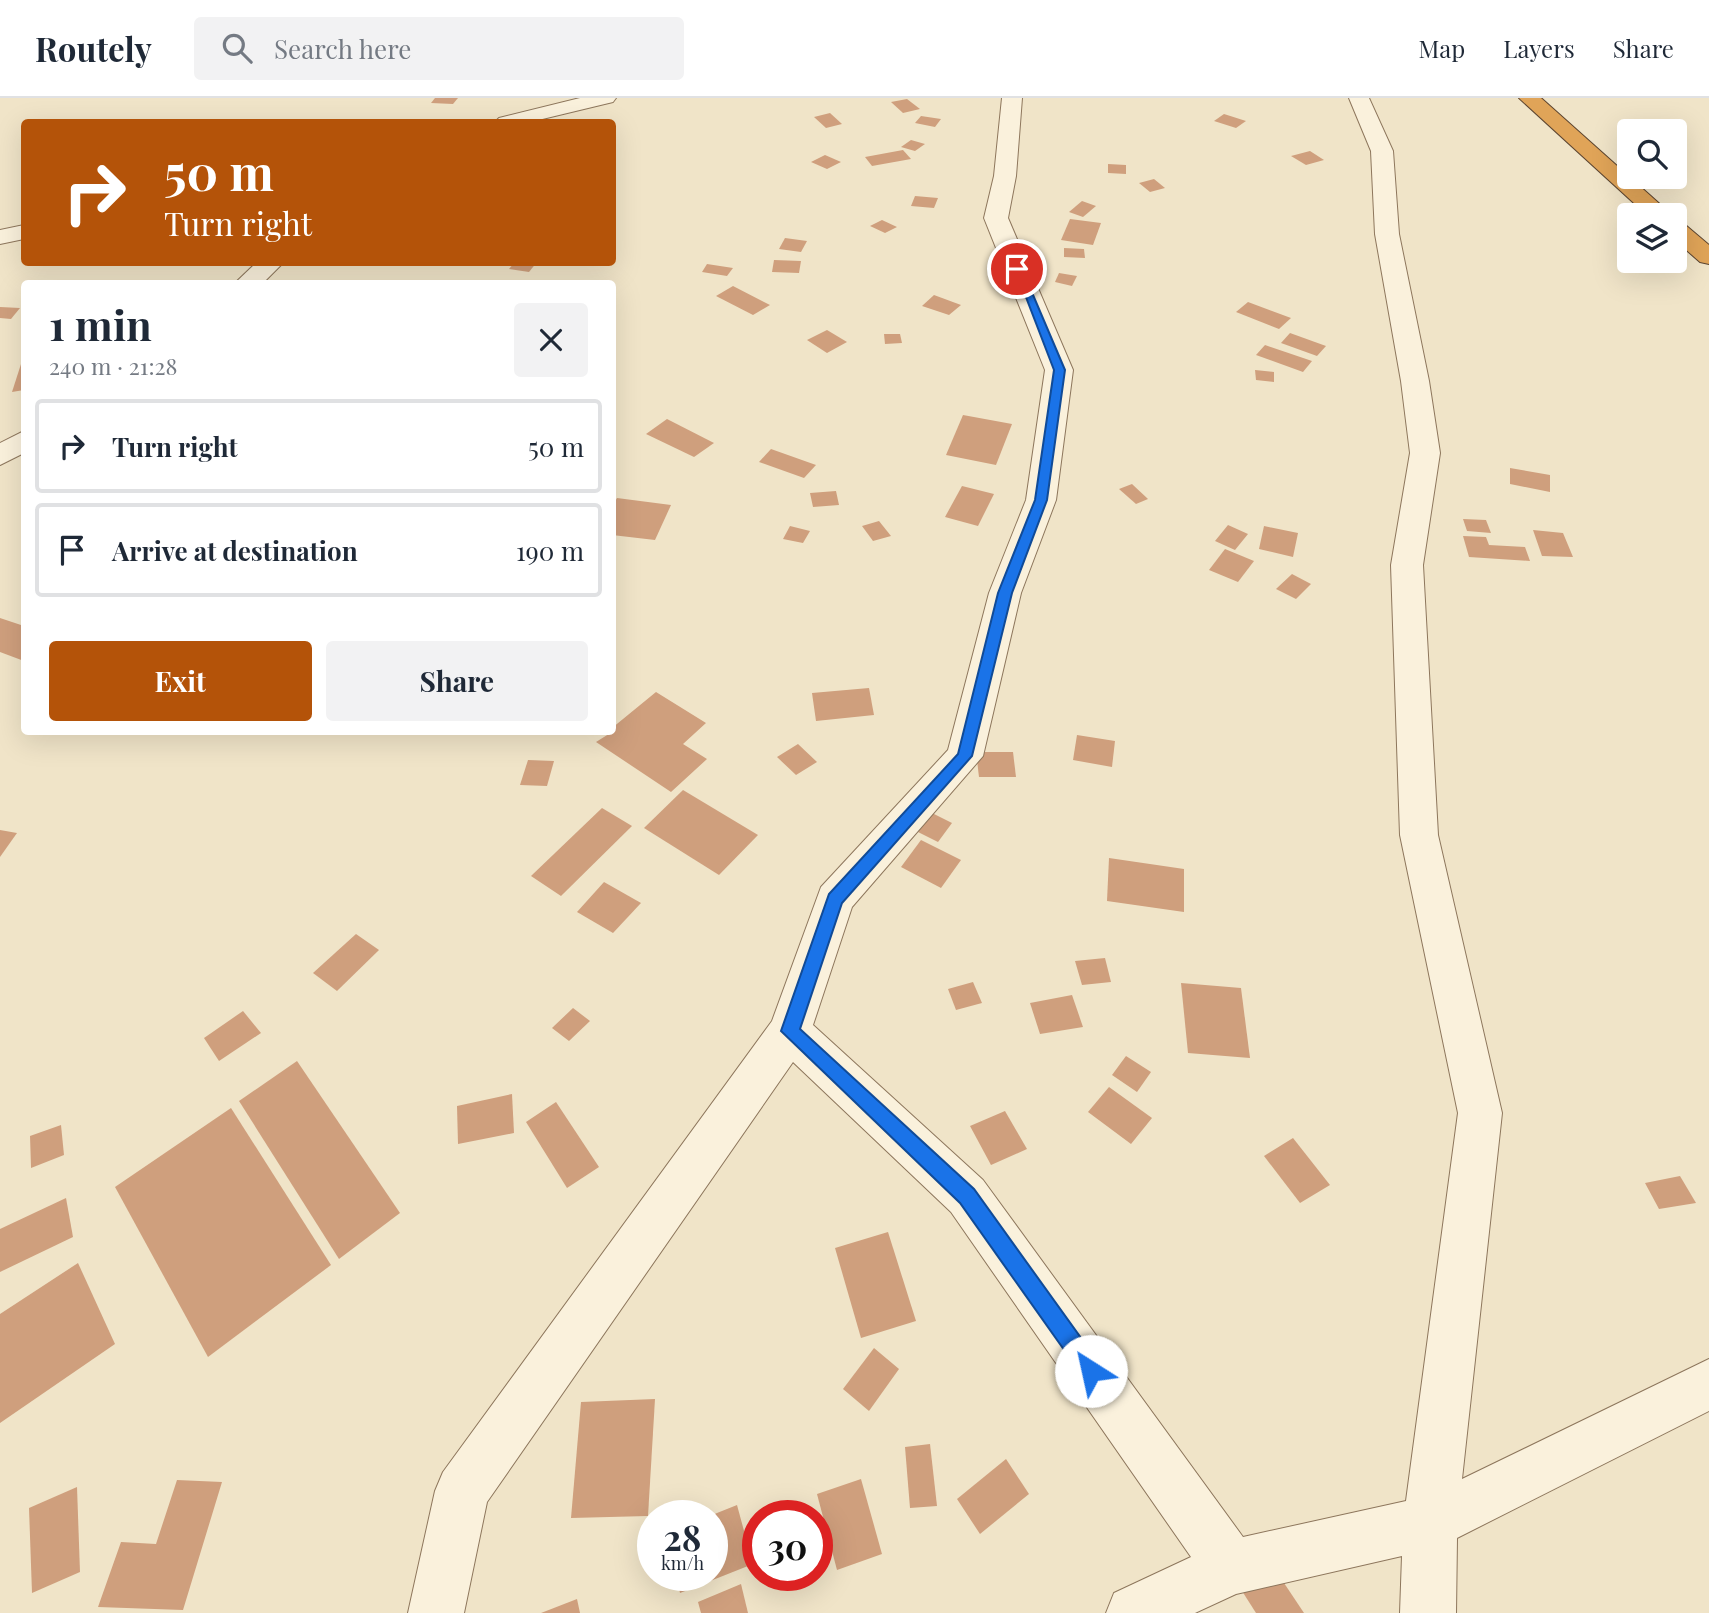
<!DOCTYPE html>
<meta charset="utf-8">
<style>
body{margin:0;font-family:"Playfair Display",serif;background:#f2f2f3;color:#1f2937;height:100vh;display:flex;flex-direction:column;font-size:26px;white-space:nowrap}
*{box-sizing:border-box;margin:0}
p{font-size:23px;color:#747a83}
.icon{flex:none;width:38px;height:38px;fill:none;stroke:currentColor;stroke-width:2;stroke-linecap:round;stroke-linejoin:round}
.map{position:relative;flex:1;overflow:hidden}
.side{position:absolute;left:21px;top:182px;width:595px;height:455px;display:flex;flex-direction:column;background:#fff;border-radius:7px;box-shadow:0 7px 28px #0002}
.side>*{flex:none}
.banner{position:absolute;left:21px;top:21px;width:595px;height:147px;border-radius:7px;box-shadow:0 7px 28px #0002;background:#b45309;color:#fff;overflow:hidden}
.tools{position:absolute;left:1617px;top:21px;display:grid;gap:14px}
.tools a{display:grid;place-items:center;width:70px;height:70px;border-radius:7px;background:#fff;box-shadow:0 7px 28px #0002;font-size:35px}
.speed{position:absolute;left:637px;top:1402px;display:flex;gap:14px;font-size:35px;font-weight:700;text-align:center}
.speed>*{display:grid;place-content:center;width:91px;height:91px;border-radius:50%;background:#fff;box-shadow:0 7px 28px #0002;line-height:1}
.speed small{font-size:18px;font-weight:400}
.speed .limit{border:10px solid #d22;background:#fff;color:#111}
.pin{position:absolute;display:grid;place-items:center;width:60px;height:60px;color:#fff;margin:-30px;border:4px solid #fff;border-radius:50%;box-shadow:0 2px 7px #0007}
.me{position:absolute;width:77px;margin:-38px;rotate:325deg;stroke-linejoin:round;filter:drop-shadow(0 0 5px #0008)}
.turn{display:flex;align-items:center;gap:24px;height:147px;padding:0 28px;font-size:32px}
.turn .icon{width:91px;height:91px;stroke-width:2.5}
.turn b{display:block;font-size:49px;line-height:60px}
.round{display:grid;place-items:center;flex:none;width:74px;height:74px;border-radius:7px;background:#f2f2f3}
.overview{display:flex;align-items:center;justify-content:space-between;height:119px;padding:0 28px}
h1{font-size:42px;font-weight:700;line-height:52px}
.primary-button{display:flex;gap:14px;margin-top:auto;padding:14px 28px}
.primary-button a{flex:1;height:80px;border-radius:7px;background:#b45309;color:#fff;font-size:28px;font-weight:700;line-height:80px;text-align:center}
.primary-button a+a{background:#f2f2f3;color:#1f2937}
ul{padding:0;list-style:none}
li{display:flex;align-items:center;gap:21px;height:94px;margin:0 14px 10px;padding:0 14px;border:4px solid #e0e1e3;border-radius:7px}
li div{flex:1}
li b{display:block;font-size:26px}
li em{font-style:normal}
header{display:flex;align-items:center;gap:42px;box-sizing:border-box;height:98px;padding:0 35px;background:#fff;border-bottom:2px solid #e0e1e3}
header strong{font-size:33px}
nav{display:flex;gap:38px;margin-inline-start:auto;font-size:24px}
.search{width:490px;height:63px;background:#f2f2f3;display:flex;align-items:center;gap:18px;box-sizing:border-box;padding:0 24px;border-radius:7px;color:#747a83;font-size:26px}
.map>svg:first-child{display:block}
</style>
<header>
<strong>Routely</strong>
<div class="search"><svg class="icon" aria-label="search" viewBox="0 0 24 24"><circle cx="10" cy="10" r="6"/><path d="M15 15l6 6"/></svg>Search here</div>
<nav><a>Map</a><a>Layers</a><a>Share</a></nav>
</header>
<div class="map">
<svg width="1709" height="1515" viewBox="0 0 1709 1515">
<rect width="100%" height="100%" fill="#f0e4c8"/>
<g fill="#cf9f7d">
<polygon points="435,0 458,0 453,6 431,5"/>
<polygon points="907,1 920,11 903,15 891,4"/>
<polygon points="830,15 842,26 826,30 814,19"/>
<polygon points="1224,16 1246,23 1236,30 1214,23"/>
<polygon points="921,18 941,21 935,29 915,25"/>
<polygon points="911,42 925,46 915,53 901,49"/>
<polygon points="903,52 911,61 872,68 865,59"/>
<polygon points="1310,53 1324,62 1306,67 1291,58"/>
<polygon points="825,57 841,64 827,71 811,64"/>
<polygon points="1108,66 1126,67 1126,76 1108,75"/>
<polygon points="1154,81 1165,90 1150,94 1139,85"/>
<polygon points="915,98 938,100 934,110 911,108"/>
<polygon points="1082,103 1096,108 1083,119 1069,114"/>
<polygon points="1070,121 1101,125 1093,147 1061,142"/>
<polygon points="882,122 897,129 885,135 870,128"/>
<polygon points="785,140 807,143 801,154 779,151"/>
<polygon points="1064,150 1084,151 1085,160 1064,159"/>
<polygon points="774,162 801,163 799,175 772,174"/>
<polygon points="515,164 537,164 529,174 509,171"/>
<polygon points="707,166 733,170 727,178 702,174"/>
<polygon points="1059,175 1077,178 1072,188 1055,184"/>
<polygon points="733,188 770,207 753,217 716,198"/>
<polygon points="934,197 961,207 949,217 922,208"/>
<polygon points="1248,204 1291,220 1279,231 1236,214"/>
<polygon points="0,209 20,210 11,221 0,220"/>
<polygon points="827,232 847,244 827,255 807,242"/>
<polygon points="1290,235 1326,248 1317,258 1281,245"/>
<polygon points="884,236 900,236 902,245 885,246"/>
<polygon points="1265,247 1312,263 1303,274 1256,257"/>
<polygon points="21,266 24,266 24,292 12,294"/>
<polygon points="1255,272 1274,274 1274,284 1256,282"/>
<polygon points="963,317 1012,326 996,367 946,357"/>
<polygon points="667,321 714,345 694,359 646,336"/>
<polygon points="771,351 816,367 804,380 759,364"/>
<polygon points="1510,370 1550,377 1550,394 1510,386"/>
<polygon points="1132,386 1148,401 1136,406 1119,391"/>
<polygon points="962,388 994,396 978,428 945,419"/>
<polygon points="836,393 839,407 813,409 810,395"/>
<polygon points="617,400 671,407 655,442 612,437 612,409"/>
<polygon points="1463,421 1486,422 1491,435 1467,433"/>
<polygon points="879,423 891,438 873,443 862,428"/>
<polygon points="1228,427 1248,436 1235,452 1215,443"/>
<polygon points="790,428 810,433 803,445 783,441"/>
<polygon points="1264,428 1298,435 1293,459 1259,451"/>
<polygon points="1533,432 1563,435 1573,459 1542,458"/>
<polygon points="1463,438 1486,439 1489,447 1525,449 1530,463 1469,459"/>
<polygon points="1225,451 1254,463 1238,484 1209,472"/>
<polygon points="1292,476 1311,486 1296,501 1276,491"/>
<polygon points="0,520 24,528 24,563 0,554"/>
<polygon points="869,590 874,617 816,623 812,595"/>
<polygon points="656,594 706,625 683,646 707,661 671,694 596,644 612,634 612,630"/>
<polygon points="1077,637 1115,643 1112,669 1073,662"/>
<polygon points="798,646 817,664 796,677 777,659"/>
<polygon points="976,654 1013,654 1016,679 979,679"/>
<polygon points="528,662 554,663 547,688 520,687"/>
<polygon points="683,692 758,737 719,777 644,730"/>
<polygon points="602,710 632,728 561,798 531,778"/>
<polygon points="932,715 952,725 938,744 918,734"/>
<polygon points="0,732 17,735 0,759"/>
<polygon points="921,742 961,762 941,790 901,769"/>
<polygon points="1109,760 1184,771 1184,814 1107,803"/>
<polygon points="604,784 641,805 613,835 577,814"/>
<polygon points="356,836 379,852 337,893 313,875"/>
<polygon points="1105,860 1111,884 1082,887 1075,863"/>
<polygon points="973,884 982,905 956,912 948,891"/>
<polygon points="1181,885 1241,890 1250,960 1188,955"/>
<polygon points="1072,897 1083,929 1040,936 1030,905"/>
<polygon points="573,910 590,923 569,943 552,930"/>
<polygon points="243,913 261,935 219,963 204,940"/>
<polygon points="1126,958 1151,974 1137,994 1112,977"/>
<polygon points="297,963 400,1115 339,1161 239,1003"/>
<polygon points="1109,989 1152,1020 1131,1046 1088,1014"/>
<polygon points="512,996 514,1035 458,1046 457,1008"/>
<polygon points="556,1004 599,1069 567,1090 526,1024"/>
<polygon points="231,1010 331,1167 208,1259 115,1089"/>
<polygon points="1005,1013 1027,1051 991,1067 970,1028"/>
<polygon points="61,1027 64,1057 31,1070 30,1038"/>
<polygon points="1293,1040 1330,1087 1300,1105 1264,1058"/>
<polygon points="1680,1078 1696,1105 1659,1111 1645,1085"/>
<polygon points="66,1100 73,1139 0,1174 0,1131"/>
<polygon points="888,1134 916,1223 861,1240 835,1150"/>
<polygon points="78,1165 115,1246 0,1325 0,1216"/>
<polygon points="874,1250 899,1271 869,1313 843,1291"/>
<polygon points="655,1301 648,1418 571,1420 581,1304"/>
<polygon points="930,1346 937,1408 910,1410 905,1349"/>
<polygon points="1006,1361 1029,1396 980,1436 957,1401"/>
<polygon points="861,1381 882,1456 837,1472 817,1396"/>
<polygon points="177,1382 222,1384 183,1512 98,1509 121,1444 156,1446"/>
<polygon points="77,1389 80,1474 32,1495 29,1410"/>
<polygon points="737,1407 753,1466 680,1495 676,1477 712,1477 712,1417"/>
<polygon points="1274,1470 1304,1515 1256,1515 1242,1493"/>
<polygon points="741,1486 748,1515 701,1515 698,1504"/>
<polygon points="577,1501 580,1515 541,1515"/>
</g>
<g fill="none" stroke-linecap="round" stroke-linejoin="round">
<defs>
<g id="street">
<polygon points="580,0 616,0 613,4 530,24 495,24 499,20"/>
<polygon points="1002,0 1022,0 1016,78 1008,120 1073,272 1056,402 1021,495 983,658 852,809 813,927 983,1082 1243,1439 1406,1403 1458,1015 1400,737 1391,467 1410,355 1401,283 1375,136 1371,53 1349,0 1369,0 1393,53 1399,136 1429,283 1440,355 1423,467 1438,737 1502,1015 1462,1381 1709,1261 1709,1313 1457,1440 1456,1515 1400,1515 1402,1458 1236,1496 1195,1515 1106,1515 1114,1495 1191,1459 951,1114 793,964 487,1404 464,1515 408,1515 435,1393 443,1374 772,923 821,789 948,652 989,495 1026,402 1045,272 984,120 994,78"/>
<polygon points="24,127 24,141 0,146 0,132"/>
<polygon points="257,164 284,164 262,186 234,186"/>
<polygon points="24,333 24,355 0,367 0,345"/>
</g>
<g id="highway">
<polygon points="1519,0 1541,0 1672,117 1647,117"/>
<polygon points="1675,123 1683,125 1709,147 1709,166 1700,164 1675,142"/>
</g>
</defs>
<use href="#street" stroke="#8d765c" stroke-width="2"/>
<use href="#highway" stroke="#5b4430" stroke-width="2"/>
<use href="#street" fill="#faf1dc" fill-rule="evenodd"/>
<use href="#highway" fill="#e0a458" fill-rule="evenodd"/>
</g>
<polygon fill="#1a73e8" stroke="#114b97" stroke-width="2" points="1014,168 1022,171 1065,272 1047,402 1012,495 972,658 842,805 800,931 974,1091 1099,1265 1102,1273 1099,1280 1091,1283 1084,1280 960,1105 781,933 829,796 958,656 998,495 1035,402 1054,272"/>
</svg>
<div class="tools">
<a><svg class="icon" aria-label="search" viewBox="0 0 24 24"><circle cx="10" cy="10" r="6"/><path d="M15 15l6 6"/></svg></a>
<a><svg class="icon" aria-label="layers" viewBox="0 0 24 24"><path d="M12 4l9 5-9 5-9-5zM3 14l9 5 9-5"/></svg></a>
</div>
<div class="speed"><div>28<small>km/h</small></div><div class="limit">30</div></div>
<div class="pin" style="left:1017px;top:171px;background:#d93025"><svg class="icon" aria-label="arrive" viewBox="0 0 24 24"><path d="M6 21V4h12l-3 4 3 4H6"/></svg></div>
<svg class="me" style="left:1091px;top:1273px" viewBox="-20 -20 40 40"><circle r="19" fill="#fff"/><path d="M0-13L10 11 0 6-10 11z" fill="#1a73e8"/></svg>
<div class="banner">
<div class="turn"><svg class="icon" aria-label="right" viewBox="0 0 24 24"><path d="M7 20v-9h11M14 6l5 5-5 5"/></svg><div><b>50 m</b>Turn right</div></div>
</div>
<section class="side">
<div class="overview"><div><h1>1 min</h1><p>240 m · 21:28</p></div><a class="round"><svg class="icon" aria-label="close" viewBox="0 0 24 24"><path d="M6 6l12 12M18 6L6 18"/></svg></a></div>
<ul>
<li><svg class="icon" aria-label="right" viewBox="0 0 24 24"><path d="M7 20v-9h11M14 6l5 5-5 5"/></svg><div><b>Turn right</b></div><em>50 m</em></li>
<li><svg class="icon" aria-label="arrive" viewBox="0 0 24 24"><path d="M6 21V4h12l-3 4 3 4H6"/></svg><div><b>Arrive at destination</b></div><em>190 m</em></li>
</ul>
<div class="primary-button"><a>Exit</a><a>Share</a></div>
</section>
</div>
